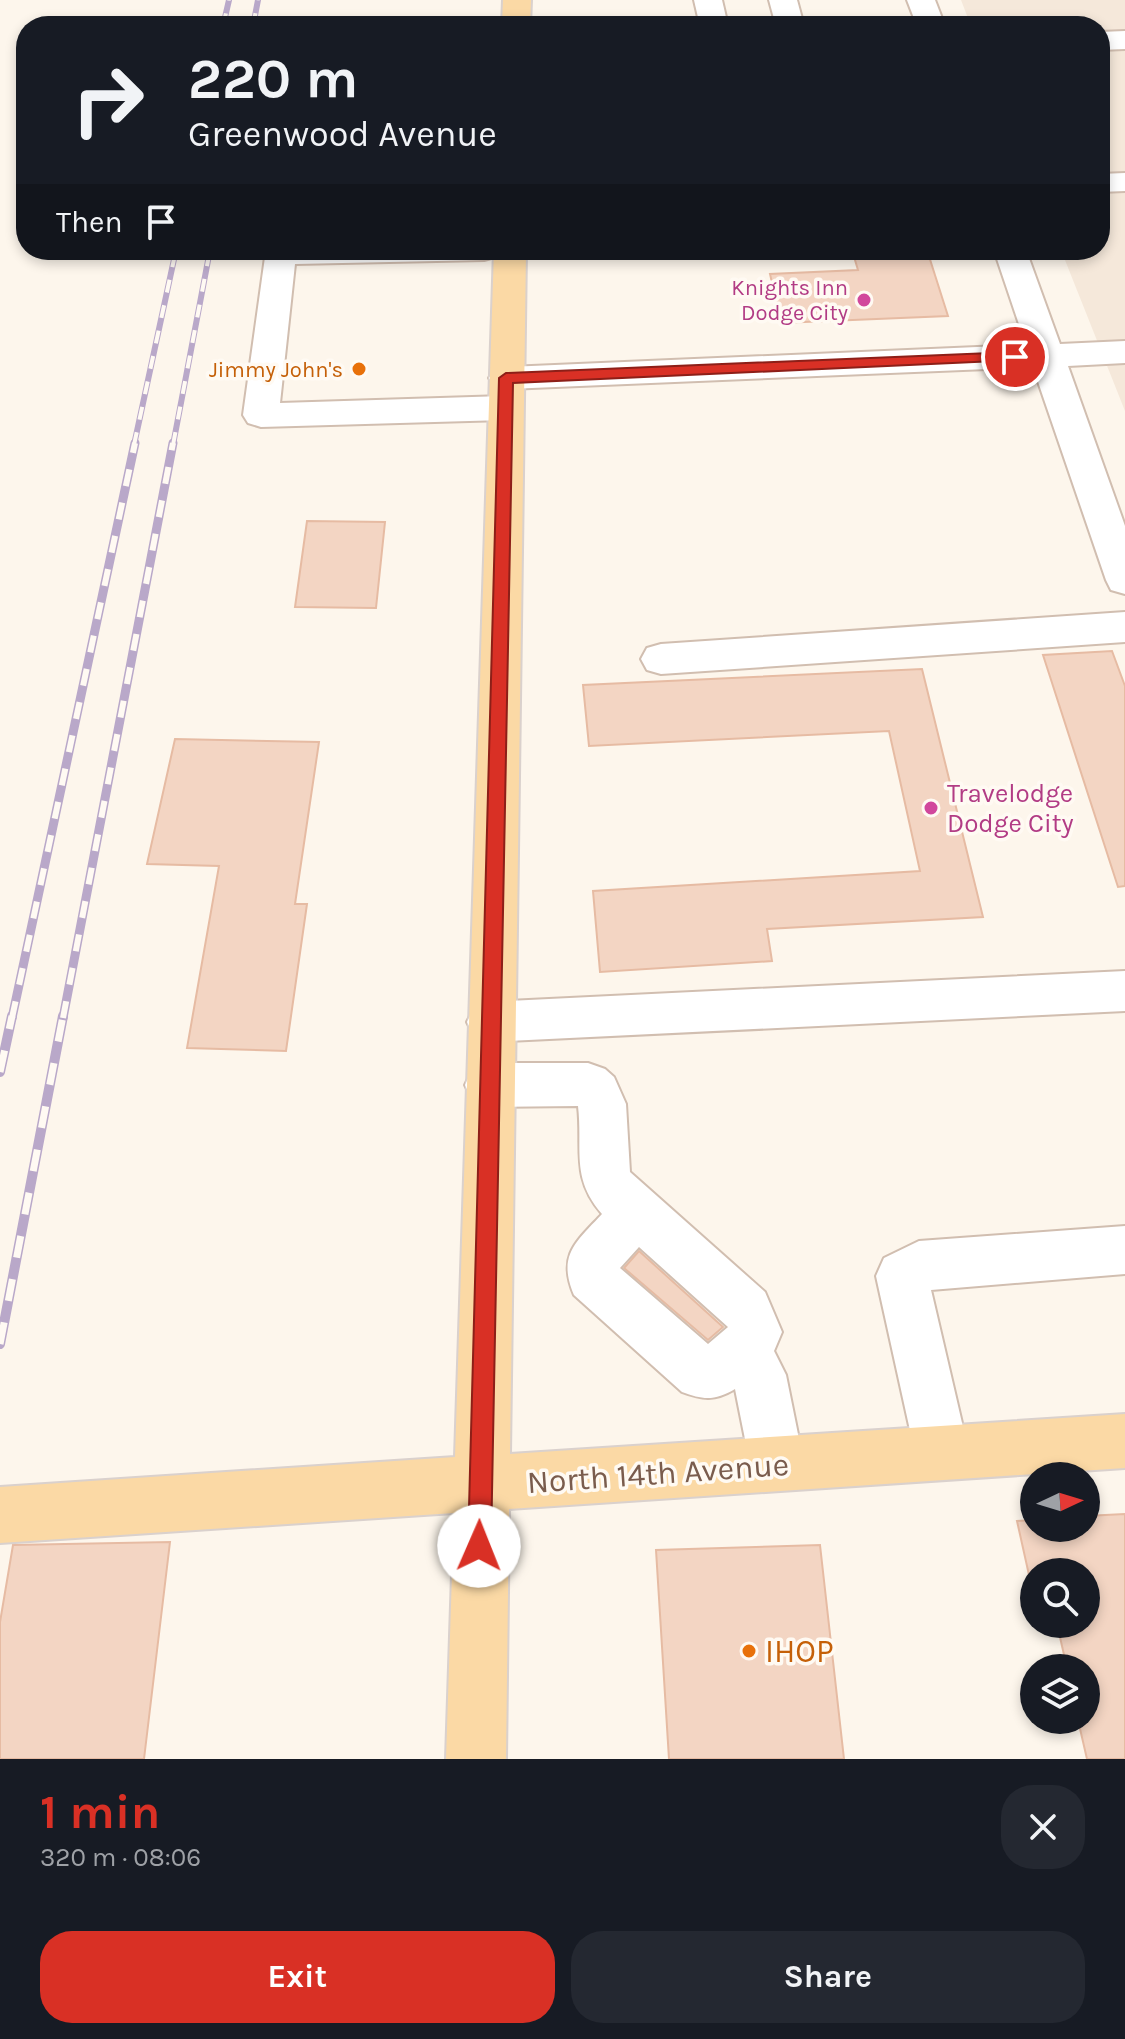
<!DOCTYPE html>
<meta charset="utf-8">
<style>
body{margin:0;font-family:Karla,sans-serif;background:#242831;color:#f1f3f6;height:100vh;display:flex;flex-direction:column;font-size:30px;white-space:nowrap}
*{box-sizing:border-box;margin:0}
p{font-size:26px;color:#9ea1a6}
.icon{flex:none;width:44px;height:44px;fill:none;stroke:currentColor;stroke-width:2;stroke-linecap:round;stroke-linejoin:round}
.map{position:relative;height:1759px;overflow:hidden}
.side{display:flex;flex-direction:column;background:#171b24;flex:1}
.side>*{flex:none}
.banner{position:absolute;left:16px;top:16px;width:1094px;height:244px;border-radius:32px;box-shadow:0 4px 12px #0003;background:#171b24;color:#f1f3f6;overflow:hidden}
.needle{width:52px;rotate:86deg}
.tools{position:absolute;left:1020px;top:1462px;display:grid;gap:16px}
.tools a{display:grid;place-items:center;width:80px;height:80px;border-radius:50%;background:#171b24;box-shadow:0 4px 12px #0003;font-size:40px}
.pin{position:absolute;display:grid;place-items:center;width:68px;height:68px;color:#fff;margin:-34px;border:4px solid #fff;border-radius:50%;box-shadow:0 2px 8px #0007}
.me{position:absolute;width:88px;margin:-44px;rotate:1deg;stroke-linejoin:round;filter:drop-shadow(0 0 6px #0008)}
.turn{display:flex;align-items:center;gap:28px;height:168px;padding:0 40px;font-size:36px}
.turn .icon{width:104px;height:104px;stroke-width:2.5}
.turn b{display:block;font-size:56px;line-height:68px}
.then{display:flex;align-items:center;height:76px;padding:0 40px;background:#0003;gap:16px;font-size:30px}
.round{display:grid;place-items:center;flex:none;width:84px;height:84px;border-radius:32px;background:#242831}
.overview{display:flex;align-items:center;justify-content:space-between;height:136px;padding:0 40px}
h1{font-size:48px;font-weight:700;line-height:60px;color:#d93025}
.action{display:flex;gap:16px;margin-top:auto;padding:16px 40px}
.action a{flex:1;height:92px;border-radius:32px;background:#d93025;color:#fff;font-size:32px;font-weight:700;line-height:92px;text-align:center}
.action a+a{background:#242831;color:#f1f3f6}
.map>svg:first-child{display:block}
</style>
<div class="map">
<svg width="1125" height="1759" viewBox="0 0 1125 1759">
<rect width="100%" height="100%" fill="#fdf6ec"/>
<polygon fill="#f5e8da" points="961,0 1125,0 1125,411 1061,250 1100,250 1100,26 971,26"/>
<g fill="#f3d5c3" stroke="#e6bba3" stroke-width="2">
<polygon points="852,250 927,250 948,316 781,323 770,274 858,270"/>
<polygon points="307,521 385,522 376,608 295,607"/>
<polygon points="1112,651 1125,686 1125,886 1118,887 1043,655"/>
<polygon points="922,669 983,917 767,929 772,961 600,972 593,891 920,871 889,731 589,746 583,685"/>
<polygon points="175,739 319,742 295,904 307,904 286,1051 187,1048 219,866 147,864"/>
<polygon points="639,1251 723,1327 708,1340 624,1268"/>
<polygon points="1125,1514 1125,1759 1087,1759 1078,1720 1086,1720 1086,1668 1067,1668 1057,1624 1086,1624 1086,1572 1034,1572 1034,1575 1029,1575 1017,1521 1034,1520 1034,1528 1086,1528 1086,1516"/>
<polygon points="170,1542 144,1759 0,1759 0,1622 13,1545"/>
<polygon points="820,1545 844,1759 669,1759 656,1550"/>
</g>
<g fill="none" stroke-linecap="round" stroke-linejoin="round">
<defs>
<g id="minor">
<polygon points="694,0 722,0 728,26 700,26"/>
<polygon points="769,0 797,0 804,26 776,26"/>
<polygon points="907,0 935,0 945,26 917,26"/>
<polygon points="1125,31 1125,49 1100,50 1100,32"/>
<polygon points="1125,173 1125,191 1100,192 1100,174"/>
<polygon points="266,250 500,250 495,257 484,260 295,264 280,403 504,396 516,400 522,408 516,416 504,420 261,427 248,423 243,415"/>
<polygon points="994,250 1026,250 1060,344 1125,341 1125,363 1068,366 1125,526 1125,594 1111,590 1106,580 1033,367 506,389 494,386 489,378 494,370 506,367 1026,345"/>
<polygon points="1125,612 1125,642 661,674 647,670 641,659 647,648 661,644"/>
<polygon points="1125,971 1125,1011 490,1042 474,1036 467,1022 474,1008 490,1002"/>
<path d="M 489,1063 L 588,1063 L 605,1069 L 614,1077 L 626,1104 L 630,1172 L 765,1292 L 782,1332 L 774,1351 L 786,1375 L 804,1464 L 796,1483 L 777,1491 L 758,1483 L 750,1464 L 735,1389 C 715,1401 703,1400 682,1392 L 574,1295 C 557,1255 576,1242 602,1214 C 570,1177 583,1149 578,1106 L 489,1107 L 472,1100 L 465,1085 L 472,1070 ZM 639,1247 L 728,1327 L 708,1344 L 620,1268 Z"/>
<polygon points="1125,1226 1125,1274 931,1290 969,1453 961,1472 942,1480 923,1472 915,1453 876,1276 884,1258 919,1241"/>
</g>
<g id="major">
<polygon points="503,0 531,0 530,26 502,26"/>
<polygon points="494,250 526,250 510,1454 1125,1414 1125,1468 509,1509 506,1759 446,1759 454,1513 0,1543 0,1487 455,1457"/>
</g>
</defs>
<use href="#minor" stroke="#d1beb0" stroke-width="4"/>
<use href="#major" stroke="#dad1cd" stroke-width="4"/>
<use href="#minor" fill="#fff" fill-rule="evenodd"/>
<use href="#major" fill="#fbd9a5" fill-rule="evenodd"/>
<defs>
<g id="rail-far2">
<polyline points="223,26 229,0"/>
<polyline points="253,26 258,0"/>
<polyline points="134,445 176,250"/>
<polyline points="173,445 210,250"/>
</g>
<g id="rail-far1">
<polyline points="12,1018 135,443"/>
<polyline points="63,1018 173,443"/>
</g>
<g id="rail">
<polyline points="0,1072 12,1016"/>
<polyline points="0,1344 63,1016"/>
</g>
</defs>
<use href="#rail-far2" stroke="#b9a8c9" stroke-width="6"/>
<use href="#rail-far1" stroke="#b9a8c9" stroke-width="9"/>
<use href="#rail" stroke="#b9a8c9" stroke-width="10"/>
<use href="#rail-far2" stroke="#fffaf3" stroke-width="4" stroke-dasharray="13" stroke-linecap="butt"/>
<use href="#rail-far1" stroke="#fffaf3" stroke-width="6" stroke-dasharray="17" stroke-linecap="butt"/>
<use href="#rail" stroke="#fffaf3" stroke-width="7" stroke-dasharray="22" stroke-linecap="butt"/>
</g>
<polygon fill="#d93025" stroke="#8d1f18" stroke-width="2" points="1015,352 1022,357 1020,360 513,383 491,1546 488,1554 479,1558 471,1554 468,1546 499,378 506,373"/>
<g fill="#d1479c" stroke="#fffaf3" stroke-width="3">
<circle cx="864" cy="300" r="8"/>
<circle cx="931" cy="808" r="8"/>
</g>
<g fill="#e8710a" stroke="#fffaf3" stroke-width="3">
<circle cx="359" cy="369" r="8"/>
<circle cx="749" cy="1651" r="8"/>
</g>
<g text-anchor="middle" stroke-width="7" stroke-linejoin="round" paint-order="stroke">
<g font-size="22" fill="#b23c85" stroke="#fffaf3" text-anchor="end">
<text x="848" y="295">Knights Inn<tspan x="848" dy="25">Dodge City</tspan></text>
</g>
<g font-size="22" fill="#c56008" stroke="#fffaf3" text-anchor="end">
<text x="343" y="377">Jimmy John's</text>
</g>
<g font-size="26" fill="#b23c85" stroke="#fffaf3" text-anchor="start">
<text x="947" y="802">Travelodge<tspan x="947" dy="30">Dodge City</tspan></text>
</g>
<g font-size="32" fill="#7a5c4d" stroke="#fffaf3">
<text transform="translate(658 1473) rotate(-4)" y="11">North 14th Avenue</text>
</g>
<g font-size="32" fill="#c56008" stroke="#fffaf3" text-anchor="start">
<text x="765" y="1662">IHOP</text>
</g>
</g>
</svg>
<div class="tools">
<a><svg class="needle" viewBox="-14 -14 28 28"><path d="M0-13l5 13h-10z" fill="#e53935"/><path d="M0 13l5-13h-10z" fill="#9ea1a6"/></svg></a>
<a><svg class="icon" aria-label="search" viewBox="0 0 24 24"><circle cx="10" cy="10" r="6"/><path d="M15 15l6 6"/></svg></a>
<a><svg class="icon" aria-label="layers" viewBox="0 0 24 24"><path d="M12 4l9 5-9 5-9-5zM3 14l9 5 9-5"/></svg></a>
</div>
<div class="pin" style="left:1015px;top:357px;background:#d93025"><svg class="icon" aria-label="arrive" viewBox="0 0 24 24"><path d="M6 21V4h12l-3 4 3 4H6"/></svg></div>
<svg class="me" style="left:479px;top:1546px" viewBox="-20 -20 40 40"><circle r="19" fill="#fff"/><path d="M0-13L10 11 0 6-10 11z" fill="#d93025"/></svg>
<div class="banner">
<div class="turn"><svg class="icon" aria-label="right" viewBox="0 0 24 24"><path d="M7 20v-9h11M14 6l5 5-5 5"/></svg><div><b>220 m</b>Greenwood Avenue</div></div>
<div class="then">Then<svg class="icon" aria-label="arrive" viewBox="0 0 24 24"><path d="M6 21V4h12l-3 4 3 4H6"/></svg></div>
</div>
</div>
<section class="side">
<div class="overview"><div><h1>1 min</h1><p>320 m · 08:06</p></div><a class="round"><svg class="icon" aria-label="close" viewBox="0 0 24 24"><path d="M6 6l12 12M18 6L6 18"/></svg></a></div>
<div class="action"><a>Exit</a><a>Share</a></div>
</section>
